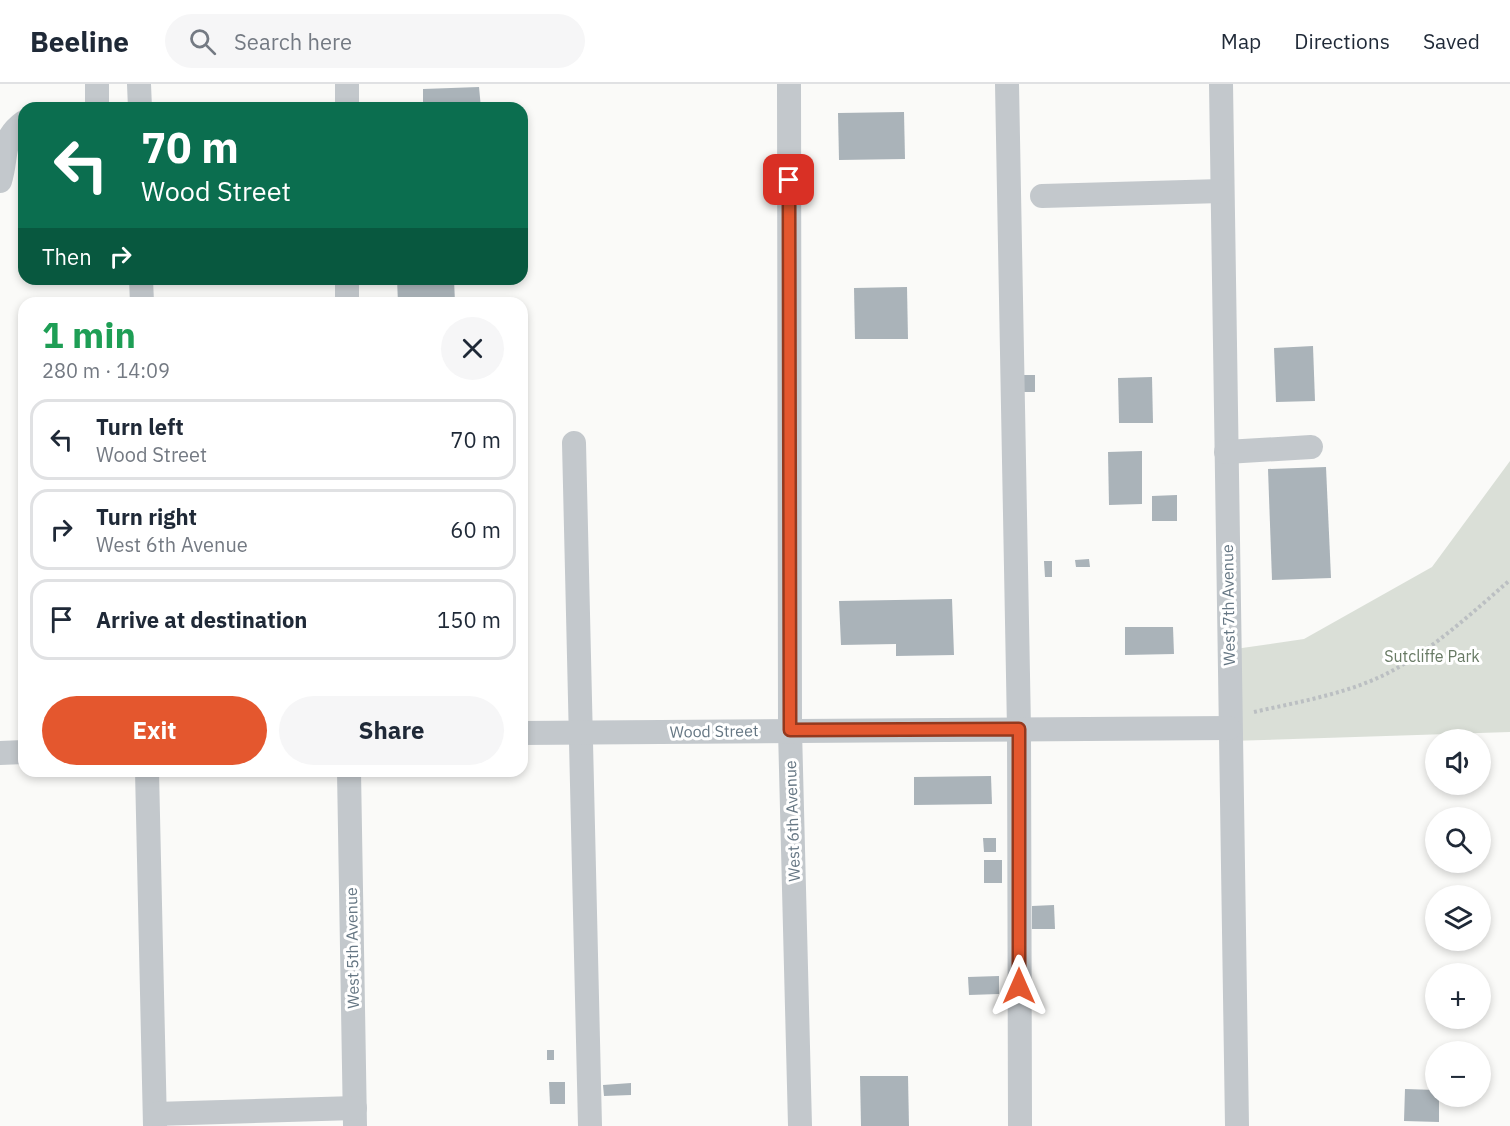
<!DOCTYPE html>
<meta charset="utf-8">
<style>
body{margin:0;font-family:"IBM Plex Sans",sans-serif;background:#f6f6f7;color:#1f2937;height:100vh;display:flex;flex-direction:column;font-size:22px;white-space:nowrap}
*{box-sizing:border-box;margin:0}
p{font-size:20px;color:#747a83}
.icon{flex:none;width:33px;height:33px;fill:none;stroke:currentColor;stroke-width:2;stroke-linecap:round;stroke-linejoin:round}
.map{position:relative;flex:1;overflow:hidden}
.drawer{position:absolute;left:18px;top:213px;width:510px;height:480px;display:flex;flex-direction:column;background:#fff;border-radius:18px;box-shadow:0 3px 9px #0003}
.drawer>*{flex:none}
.banner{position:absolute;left:18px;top:18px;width:510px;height:183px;border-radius:18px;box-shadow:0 3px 9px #0003;background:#0b6e4f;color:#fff;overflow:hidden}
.buttons{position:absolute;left:1425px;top:645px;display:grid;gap:12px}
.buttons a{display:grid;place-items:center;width:66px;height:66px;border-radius:50%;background:#fff;box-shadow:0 3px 9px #0003;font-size:30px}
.pin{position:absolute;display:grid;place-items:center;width:51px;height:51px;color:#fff;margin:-26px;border-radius:12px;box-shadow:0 3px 9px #0006}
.me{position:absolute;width:66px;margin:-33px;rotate:0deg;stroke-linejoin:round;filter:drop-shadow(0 0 4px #0008)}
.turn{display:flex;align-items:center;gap:21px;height:126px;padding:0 24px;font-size:27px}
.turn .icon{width:78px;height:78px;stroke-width:2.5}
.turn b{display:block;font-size:42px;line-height:51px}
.then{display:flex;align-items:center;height:57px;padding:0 24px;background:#0003;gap:12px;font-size:22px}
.round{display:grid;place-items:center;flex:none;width:63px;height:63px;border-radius:32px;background:#f6f6f7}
.headline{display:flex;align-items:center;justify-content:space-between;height:102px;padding:0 24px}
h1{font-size:36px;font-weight:700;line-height:45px;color:#1e9e55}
.primary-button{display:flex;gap:12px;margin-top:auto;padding:12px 24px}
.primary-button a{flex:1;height:69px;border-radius:36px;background:#e4572e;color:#fff;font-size:24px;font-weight:700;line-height:69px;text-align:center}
.primary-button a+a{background:#f6f6f7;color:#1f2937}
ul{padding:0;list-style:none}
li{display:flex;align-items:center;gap:18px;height:81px;margin:0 12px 9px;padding:0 12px;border:3px solid #e0e1e3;border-radius:18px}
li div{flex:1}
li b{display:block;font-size:22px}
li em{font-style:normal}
header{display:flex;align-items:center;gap:36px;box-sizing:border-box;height:84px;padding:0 30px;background:#fff;border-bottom:2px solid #e0e1e3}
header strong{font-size:28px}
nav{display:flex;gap:33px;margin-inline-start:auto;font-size:21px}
.search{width:420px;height:54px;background:#f6f6f7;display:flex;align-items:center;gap:15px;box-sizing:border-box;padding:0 21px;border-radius:33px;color:#747a83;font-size:22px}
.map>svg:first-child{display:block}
</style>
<header>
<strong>Beeline</strong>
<div class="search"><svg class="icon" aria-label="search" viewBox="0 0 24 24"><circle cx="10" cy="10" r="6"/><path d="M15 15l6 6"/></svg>Search here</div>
<nav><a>Map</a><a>Directions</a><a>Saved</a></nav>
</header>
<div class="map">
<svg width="1510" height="1042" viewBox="0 0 1510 1042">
<rect width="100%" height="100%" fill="#fafaf8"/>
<polygon fill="#dadfd7" points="1510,377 1510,648 1230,657 1228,566 1304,555 1432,483"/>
<g fill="#aab3b9">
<polygon points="479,3 481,24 423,24 423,5"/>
<polygon points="904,28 905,75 839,76 838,29"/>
<polygon points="397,195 454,195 455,219 398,219"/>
<polygon points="907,203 908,255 855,255 854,204"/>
<polygon points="1313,262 1315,317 1276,318 1274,264"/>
<rect x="1024" y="291" width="11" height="17"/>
<polygon points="1152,293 1153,339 1119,339 1118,294"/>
<polygon points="1142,367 1142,420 1109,421 1108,368"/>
<polygon points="1326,383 1331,494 1272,496 1268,385"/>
<polygon points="1177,411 1177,437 1152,437 1152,412"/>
<polygon points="1089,475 1090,483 1076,483 1075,476"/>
<polygon points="1044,477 1052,477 1052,493 1045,493"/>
<polygon points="952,515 954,571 896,572 896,560 841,561 839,517"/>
<polygon points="1125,543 1173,543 1174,570 1125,571"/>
<polygon points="991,692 992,720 914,721 914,693"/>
<polygon points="983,754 996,754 996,768 984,768"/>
<rect x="984" y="776" width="18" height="23"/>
<polygon points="1054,821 1055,845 1032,845 1032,822"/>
<polygon points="999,892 999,910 969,911 968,893"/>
<rect x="547" y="966" width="7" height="10"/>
<polygon points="860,992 908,992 909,1042 861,1042"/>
<polygon points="549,998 565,998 565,1020 550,1020"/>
<polygon points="631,999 631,1011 604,1012 603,1001"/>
<polygon points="1405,1005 1436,1006 1436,1012 1439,1012 1439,1038 1404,1037"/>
</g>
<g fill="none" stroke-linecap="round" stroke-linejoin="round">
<path stroke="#bbbfc2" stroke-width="4" stroke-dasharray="3 3" stroke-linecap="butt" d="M 1254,628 C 1298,618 1346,610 1386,590 C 1431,567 1472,529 1510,496"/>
<g stroke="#c3c8cc" stroke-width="24">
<polyline points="97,0 97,24"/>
<polyline points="139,0 140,24"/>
<polyline points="347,0 347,24"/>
<polyline points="789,0 790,646 800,1042"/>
<polyline points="1007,0 1019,645 1020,1042"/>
<polyline points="1221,0 1237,1042"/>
<path d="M 0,97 C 8,72 0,55 24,38"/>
<polyline points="1042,112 1222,107"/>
<polyline points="141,195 142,219"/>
<polyline points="347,195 347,219"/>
<polyline points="574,359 590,1042"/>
<polyline points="1226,368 1311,363"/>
<polyline points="522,649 1229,644"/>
<polyline points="0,669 24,668"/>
<polyline points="147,687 155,1042"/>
<polyline points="349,687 355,1042"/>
<polyline points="155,1030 355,1024"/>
</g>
</g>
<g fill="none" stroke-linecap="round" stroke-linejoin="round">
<defs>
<polyline id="route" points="789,96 790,646 1019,645 1019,902"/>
</defs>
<use href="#route" stroke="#94391e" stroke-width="15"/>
<use href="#route" stroke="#e4572e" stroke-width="10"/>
</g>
<g text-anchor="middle" stroke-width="6" stroke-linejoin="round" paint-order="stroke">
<g font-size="16" fill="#657683" stroke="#fff">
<text transform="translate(1228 521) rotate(-91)" y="6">West 7th Avenue</text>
<text transform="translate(714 647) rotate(-1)" y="6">Wood Street</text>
<text transform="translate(792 737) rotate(-92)" y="6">West 6th Avenue</text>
<text transform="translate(352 864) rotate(-91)" y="6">West 5th Avenue</text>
</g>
<g font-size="16" fill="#687a64" stroke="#fff">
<text x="1432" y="578">Sutcliffe Park</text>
</g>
</g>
</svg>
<div class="buttons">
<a><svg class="icon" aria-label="sound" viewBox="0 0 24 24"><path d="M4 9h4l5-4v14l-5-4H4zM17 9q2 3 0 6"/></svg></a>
<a><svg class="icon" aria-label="search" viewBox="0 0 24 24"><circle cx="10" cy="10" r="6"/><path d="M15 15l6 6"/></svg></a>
<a><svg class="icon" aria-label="layers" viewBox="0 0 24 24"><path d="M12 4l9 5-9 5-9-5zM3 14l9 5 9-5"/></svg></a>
<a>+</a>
<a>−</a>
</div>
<div class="pin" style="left:789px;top:96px;background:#d93025"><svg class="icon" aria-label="arrive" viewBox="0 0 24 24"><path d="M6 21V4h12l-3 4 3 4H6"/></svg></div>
<svg class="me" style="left:1019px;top:902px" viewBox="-20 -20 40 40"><path d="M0-17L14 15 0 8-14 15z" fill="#e4572e" stroke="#fff" stroke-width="4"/></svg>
<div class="banner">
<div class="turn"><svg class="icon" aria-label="left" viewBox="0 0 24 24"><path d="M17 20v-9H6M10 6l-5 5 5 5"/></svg><div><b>70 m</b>Wood Street</div></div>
<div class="then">Then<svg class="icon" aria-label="right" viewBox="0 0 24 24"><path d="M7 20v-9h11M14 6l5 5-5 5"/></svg></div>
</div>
<section class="drawer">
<div class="headline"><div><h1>1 min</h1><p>280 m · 14:09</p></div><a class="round"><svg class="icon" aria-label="close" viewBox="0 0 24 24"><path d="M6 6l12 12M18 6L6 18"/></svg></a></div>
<ul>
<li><svg class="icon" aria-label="left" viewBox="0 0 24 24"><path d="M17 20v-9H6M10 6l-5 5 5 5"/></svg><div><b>Turn left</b><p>Wood Street</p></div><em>70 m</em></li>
<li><svg class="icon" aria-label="right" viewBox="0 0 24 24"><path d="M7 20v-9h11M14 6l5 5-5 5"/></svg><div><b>Turn right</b><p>West 6th Avenue</p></div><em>60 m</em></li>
<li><svg class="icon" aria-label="arrive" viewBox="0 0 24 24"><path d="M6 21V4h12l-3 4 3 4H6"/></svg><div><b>Arrive at destination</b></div><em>150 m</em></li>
</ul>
<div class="primary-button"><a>Exit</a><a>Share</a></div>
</section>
</div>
